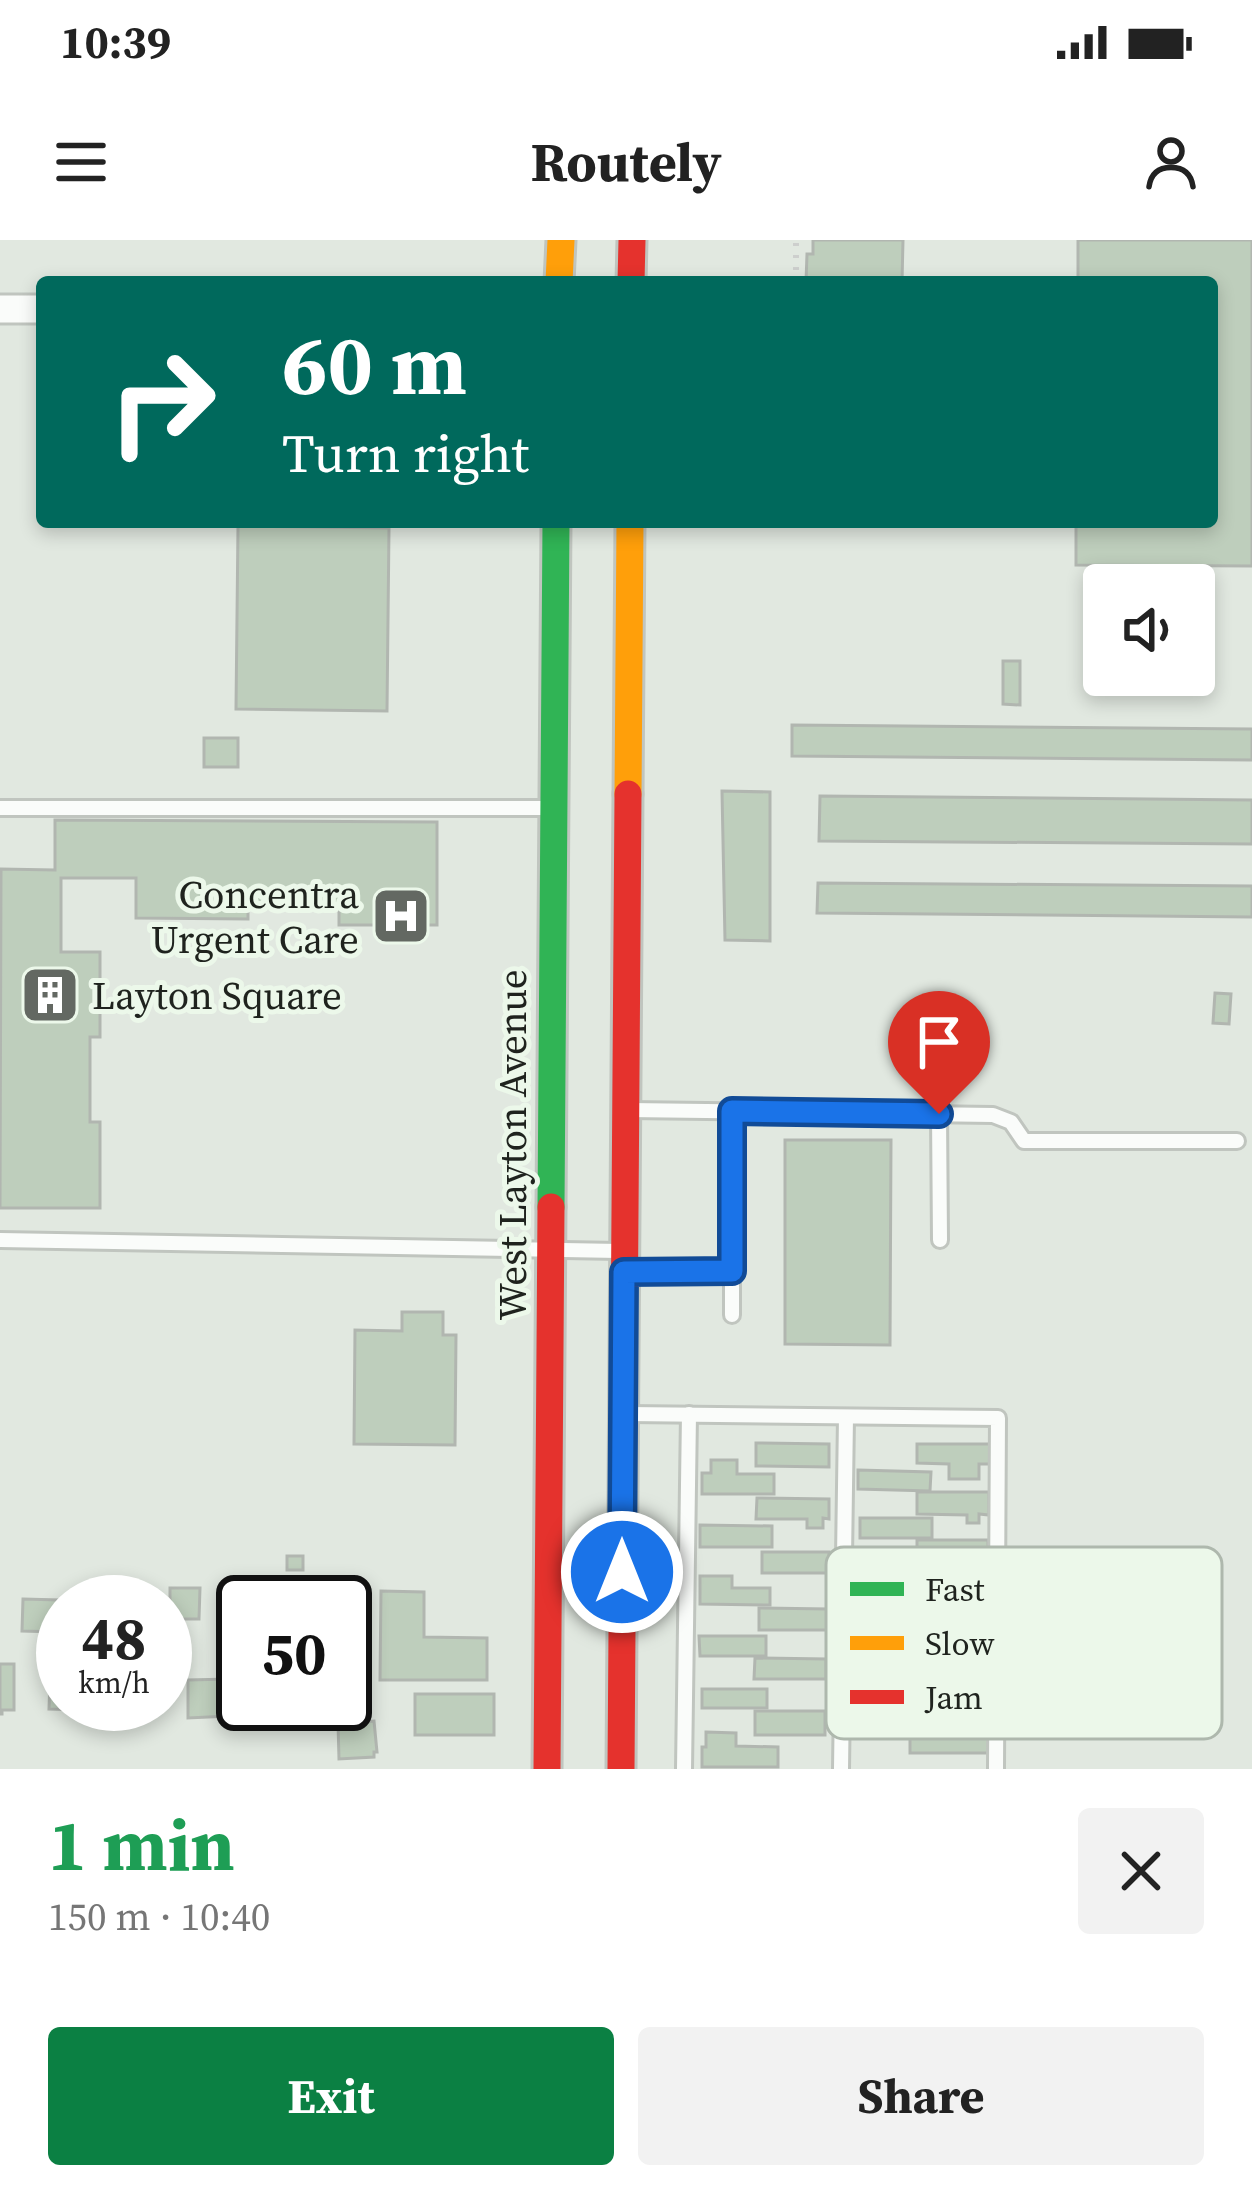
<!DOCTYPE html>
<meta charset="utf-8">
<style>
body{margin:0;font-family:"Source Serif 4",serif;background:#f2f2f2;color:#222;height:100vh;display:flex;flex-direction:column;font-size:45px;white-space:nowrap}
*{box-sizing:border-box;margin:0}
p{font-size:39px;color:#767676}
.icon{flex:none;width:66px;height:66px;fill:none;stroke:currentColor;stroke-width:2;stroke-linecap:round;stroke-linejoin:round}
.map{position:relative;height:1529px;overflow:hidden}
.drawer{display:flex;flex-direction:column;background:#fff;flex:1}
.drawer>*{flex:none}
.hud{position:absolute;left:36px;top:36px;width:1182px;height:252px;border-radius:12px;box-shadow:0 6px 18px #0003;background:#00695c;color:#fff;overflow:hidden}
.tools{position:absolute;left:1083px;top:324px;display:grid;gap:24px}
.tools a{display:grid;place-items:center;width:132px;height:132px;border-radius:12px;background:#fff;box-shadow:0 6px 18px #0003;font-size:60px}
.speed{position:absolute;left:36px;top:1335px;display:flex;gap:24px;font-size:60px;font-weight:700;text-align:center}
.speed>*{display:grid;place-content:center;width:156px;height:156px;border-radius:50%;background:#fff;box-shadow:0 6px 18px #0003;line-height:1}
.speed small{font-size:30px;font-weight:400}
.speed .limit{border:6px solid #111;border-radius:18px;background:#fff;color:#111}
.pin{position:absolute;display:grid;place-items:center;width:102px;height:102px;color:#fff;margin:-123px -51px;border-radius:50% 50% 50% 0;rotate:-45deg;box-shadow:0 0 12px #0007}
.pin .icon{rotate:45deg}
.me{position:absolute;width:132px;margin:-66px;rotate:0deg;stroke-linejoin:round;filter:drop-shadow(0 0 9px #0008)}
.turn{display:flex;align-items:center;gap:42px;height:252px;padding:0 48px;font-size:54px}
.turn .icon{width:156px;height:156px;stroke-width:2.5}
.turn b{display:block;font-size:84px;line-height:102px}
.round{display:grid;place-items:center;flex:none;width:126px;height:126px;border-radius:12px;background:#f2f2f2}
.summary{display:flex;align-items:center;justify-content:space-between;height:204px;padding:0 48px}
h1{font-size:72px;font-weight:700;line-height:90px;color:#1e9e55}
.button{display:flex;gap:24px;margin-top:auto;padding:24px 48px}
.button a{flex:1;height:138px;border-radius:12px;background:#0b8043;color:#fff;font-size:48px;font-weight:700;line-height:138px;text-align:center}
.button a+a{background:#f2f2f2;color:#222}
.status{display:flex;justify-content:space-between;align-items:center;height:84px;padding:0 60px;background:#fff;direction:ltr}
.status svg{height:33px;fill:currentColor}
header{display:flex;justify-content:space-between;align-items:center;height:156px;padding:0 48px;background:#fff;font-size:54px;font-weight:700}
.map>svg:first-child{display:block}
</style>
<div class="status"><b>10:39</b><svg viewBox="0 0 49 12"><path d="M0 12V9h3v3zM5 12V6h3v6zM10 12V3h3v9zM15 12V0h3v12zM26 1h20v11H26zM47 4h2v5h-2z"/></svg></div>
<header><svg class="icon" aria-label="menu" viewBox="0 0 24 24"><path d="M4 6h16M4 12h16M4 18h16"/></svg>Routely<svg class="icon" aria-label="person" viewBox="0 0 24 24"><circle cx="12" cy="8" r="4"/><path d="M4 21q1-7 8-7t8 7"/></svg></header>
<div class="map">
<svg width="1252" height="1529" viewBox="0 0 1252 1529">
<rect width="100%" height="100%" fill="#e1e8e0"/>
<g fill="#becebc" stroke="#b1b6b0" stroke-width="3">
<polygon points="813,0 903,0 902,42 806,42 807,14 813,14"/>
<polygon points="1078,0 1252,0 1252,326 1076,325 1076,282 1212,282 1212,42 1078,42"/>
<polygon points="238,286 389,288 387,471 236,469"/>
<polygon points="1003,421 1020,421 1020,465 1003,464"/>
<polygon points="792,485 1252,489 1252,520 792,516"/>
<rect x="204" y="498" width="34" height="29"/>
<polygon points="722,551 770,552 770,701 725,700"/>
<polygon points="820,556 1252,560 1252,604 819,601"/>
<polygon points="55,580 437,582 437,685 339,685 339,669 248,668 248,679 136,678 136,638 61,638 61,712 100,712 100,797 90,797 90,882 100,882 100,968 0,968 1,629 55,630"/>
<polygon points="818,643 1252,646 1252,677 817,673"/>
<polygon points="1215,753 1231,754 1229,784 1213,783"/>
<polygon points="785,900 891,900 890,1105 785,1104"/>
<polygon points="402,1072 443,1072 443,1095 456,1095 455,1205 354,1204 355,1090 402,1091"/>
<polygon points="756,1203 829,1204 829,1227 756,1226"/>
<polygon points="917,1204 990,1204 990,1224 979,1224 979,1239 949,1239 949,1224 917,1223"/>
<polygon points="711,1220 737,1220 737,1234 774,1234 774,1254 702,1254 702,1233 711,1233"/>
<polygon points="858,1230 931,1232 930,1251 858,1249"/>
<polygon points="917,1252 989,1252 989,1275 979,1274 979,1283 967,1283 967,1275 917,1274"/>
<polygon points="757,1258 829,1259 829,1279 823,1278 823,1288 807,1288 807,1279 756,1279"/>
<rect x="860" y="1278" width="72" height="20"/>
<polygon points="700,1285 772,1286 772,1307 700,1307"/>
<polygon points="917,1300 988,1300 988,1322 917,1321"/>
<rect x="762" y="1312" width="67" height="21"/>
<rect x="287" y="1316" width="16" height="14"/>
<polygon points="700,1336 732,1336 732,1348 770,1348 770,1365 700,1364"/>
<polygon points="170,1348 200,1348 199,1379 170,1379"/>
<rect x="96" y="1349" width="36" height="13"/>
<polygon points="381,1351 424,1352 424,1397 487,1398 487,1440 380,1440"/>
<polygon points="286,1356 322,1357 321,1362 286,1362"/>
<polygon points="23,1359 59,1360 59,1392 22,1391"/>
<polygon points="759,1368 828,1369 828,1390 759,1390"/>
<polygon points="699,1396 766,1396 766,1416 700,1416"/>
<polygon points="755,1418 826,1419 826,1439 754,1439"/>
<polygon points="51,1423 63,1423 63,1464 85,1464 85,1470 49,1469 50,1439 46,1437"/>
<polygon points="0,1424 14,1424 14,1470 2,1470 2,1474 0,1474"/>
<polygon points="229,1439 229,1476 188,1478 188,1440"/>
<rect x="702" y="1449" width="65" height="19"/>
<rect x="415" y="1454" width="79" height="41"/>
<polygon points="116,1464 159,1464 158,1471 115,1471"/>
<polygon points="253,1464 296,1464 296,1478 272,1481 272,1478 253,1478"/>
<rect x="755" y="1471" width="70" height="24"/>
<polygon points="374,1481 377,1512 374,1512 374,1517 339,1519 338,1483"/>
<polygon points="706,1492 736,1493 736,1506 778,1507 778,1527 702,1527 702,1507 706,1507"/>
<polygon points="910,1494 990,1495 990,1513 910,1513"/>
</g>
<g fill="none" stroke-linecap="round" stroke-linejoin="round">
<defs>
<g id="lane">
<polyline points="0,568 549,568"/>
<polyline points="629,870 993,875 1011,882 1024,901 1237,901"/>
<polyline points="732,871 732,1075"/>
<polyline points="939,874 940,1000"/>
<polyline points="0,1000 619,1011"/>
<polyline points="629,1032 732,1031"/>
<polyline points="628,1174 998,1178 996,1529"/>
<polyline points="684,1529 689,1174"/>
<polyline points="841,1529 846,1177"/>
</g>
<polyline id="street" points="0,69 42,69"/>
<polyline id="fast" points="551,967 556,282"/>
<g id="slow">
<polyline points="559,42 561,0"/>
<polyline points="628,554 630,282"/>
</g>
<g id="jam">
<polyline points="631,42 632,0"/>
<polyline points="547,1529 551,967"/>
<polyline points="621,1529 628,554"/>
</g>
</defs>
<use href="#lane" stroke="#c0c5bf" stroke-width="20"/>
<use href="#street" stroke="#c0c5bf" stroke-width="33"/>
<use href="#fast" stroke="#c0c5bf" stroke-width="33"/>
<use href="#slow" stroke="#c0c5bf" stroke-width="33"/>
<use href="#jam" stroke="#c0c5bf" stroke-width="33"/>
<polyline stroke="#cdcfcd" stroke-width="6" stroke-dasharray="3 9" stroke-linecap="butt" points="796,42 796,0"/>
<use href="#lane" stroke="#fafcfa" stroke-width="14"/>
<use href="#street" stroke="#fafcfa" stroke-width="27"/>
<use href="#fast" stroke="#30b455" stroke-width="27"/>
<use href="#slow" stroke="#ff9f0a" stroke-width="27"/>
<use href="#jam" stroke="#e5322d" stroke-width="27"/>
</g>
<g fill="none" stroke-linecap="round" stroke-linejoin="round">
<defs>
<polyline id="route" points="622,1332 624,1032 732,1031 732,871 939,874"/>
</defs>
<use href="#route" stroke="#114b97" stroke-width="30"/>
<use href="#route" stroke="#1a73e8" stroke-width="21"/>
</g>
<defs>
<symbol id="hospital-square" viewBox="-11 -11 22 22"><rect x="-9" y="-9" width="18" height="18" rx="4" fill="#636862" stroke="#ecf8ea"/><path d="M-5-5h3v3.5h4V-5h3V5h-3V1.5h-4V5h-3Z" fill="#fff"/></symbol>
<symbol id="building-square" viewBox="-11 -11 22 22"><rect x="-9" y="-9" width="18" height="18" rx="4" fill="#636862" stroke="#ecf8ea"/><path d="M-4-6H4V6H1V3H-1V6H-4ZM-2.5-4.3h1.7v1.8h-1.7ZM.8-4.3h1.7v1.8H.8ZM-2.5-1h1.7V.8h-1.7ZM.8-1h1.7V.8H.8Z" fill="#fff"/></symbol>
</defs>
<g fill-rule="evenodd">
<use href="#hospital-square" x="368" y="643" width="66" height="66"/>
<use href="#building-square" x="17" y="722" width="66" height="66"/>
</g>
<g text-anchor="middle" stroke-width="10" stroke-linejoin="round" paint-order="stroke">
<g font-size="39" fill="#1f231e" stroke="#ecf8ea" text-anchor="end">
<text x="359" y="668">Concentra<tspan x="359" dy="45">Urgent Care</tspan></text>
<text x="92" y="769" text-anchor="start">Layton Square</text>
</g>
<g font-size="39" fill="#1f231e" stroke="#ecf8ea">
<text transform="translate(512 905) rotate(-90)" y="14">West Layton Avenue</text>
</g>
</g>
<rect x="826" y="1307" width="396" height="192" rx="18" fill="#ecf8ea" stroke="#aeb8ad" stroke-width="3"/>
<rect x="850" y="1342" width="54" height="14" fill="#30b455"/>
<rect x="850" y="1396" width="54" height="14" fill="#ff9f0a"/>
<rect x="850" y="1450" width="54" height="14" fill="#e5322d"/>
<g font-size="33" fill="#1f231e">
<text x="925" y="1361">Fast</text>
<text x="925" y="1415">Slow</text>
<text x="925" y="1469">Jam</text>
</g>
</svg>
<div class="tools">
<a><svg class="icon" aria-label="sound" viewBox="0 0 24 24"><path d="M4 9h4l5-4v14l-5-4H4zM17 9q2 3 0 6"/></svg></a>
</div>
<div class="speed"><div>48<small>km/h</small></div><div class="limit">50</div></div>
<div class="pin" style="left:939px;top:874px;background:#d93025"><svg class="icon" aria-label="arrive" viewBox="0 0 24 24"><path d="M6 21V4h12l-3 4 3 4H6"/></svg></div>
<svg class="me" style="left:622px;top:1332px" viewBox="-20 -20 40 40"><circle r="17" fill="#1a73e8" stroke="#fff" stroke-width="3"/><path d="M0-11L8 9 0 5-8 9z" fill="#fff"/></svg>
<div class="hud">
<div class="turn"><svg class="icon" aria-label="right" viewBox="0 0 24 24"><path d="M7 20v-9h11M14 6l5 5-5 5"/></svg><div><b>60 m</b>Turn right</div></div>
</div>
</div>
<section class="drawer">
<div class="summary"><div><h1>1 min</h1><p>150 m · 10:40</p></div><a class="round"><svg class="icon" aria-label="close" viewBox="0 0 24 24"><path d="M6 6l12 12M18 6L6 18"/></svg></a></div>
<div class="button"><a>Exit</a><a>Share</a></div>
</section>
